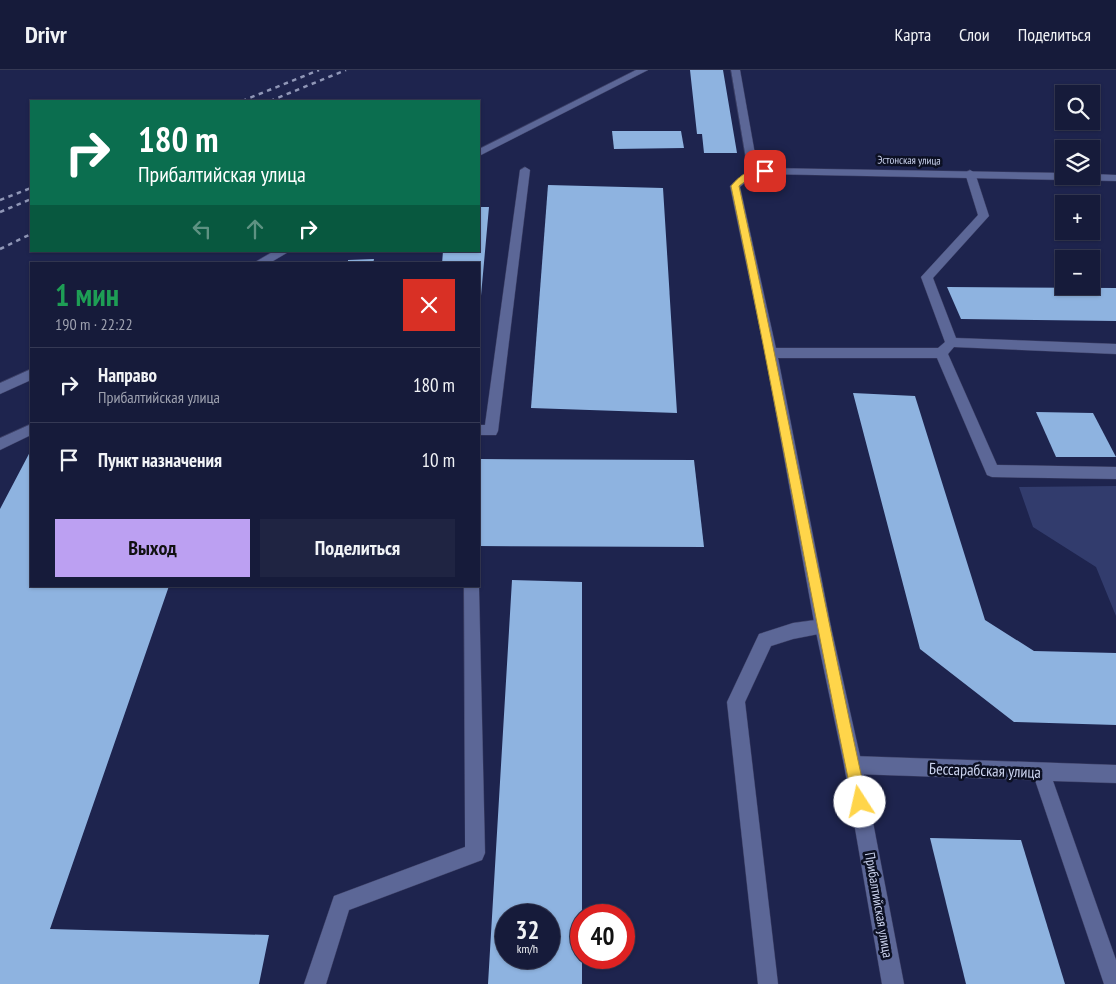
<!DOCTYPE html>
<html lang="ru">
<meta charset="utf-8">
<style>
body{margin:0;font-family:"PT Sans Narrow",sans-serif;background:#1f2442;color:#f1f3f6;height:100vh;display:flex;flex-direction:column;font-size:19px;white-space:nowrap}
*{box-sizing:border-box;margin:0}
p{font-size:16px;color:#9ea1af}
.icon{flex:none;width:28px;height:28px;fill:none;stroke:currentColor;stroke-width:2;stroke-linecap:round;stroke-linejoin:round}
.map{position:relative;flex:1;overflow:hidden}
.side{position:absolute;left:30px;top:192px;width:450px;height:325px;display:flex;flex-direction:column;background:#161b3a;border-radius:0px;box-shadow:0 1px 4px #0004,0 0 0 1px #353954}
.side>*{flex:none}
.guide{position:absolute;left:30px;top:30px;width:450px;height:152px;border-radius:0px;box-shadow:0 1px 4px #0004,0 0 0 1px #353954;background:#0b6e4f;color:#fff;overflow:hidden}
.buttons{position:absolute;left:1055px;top:15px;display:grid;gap:10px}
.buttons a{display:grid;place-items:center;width:45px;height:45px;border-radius:0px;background:#161b3a;box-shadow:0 1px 4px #0004,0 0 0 1px #353954;font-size:25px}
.speed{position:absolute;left:495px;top:834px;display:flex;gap:10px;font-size:25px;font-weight:700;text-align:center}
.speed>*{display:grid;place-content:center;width:65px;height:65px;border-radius:50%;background:#161b3a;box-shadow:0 1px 4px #0004,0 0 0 1px #353954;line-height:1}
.speed small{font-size:12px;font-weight:400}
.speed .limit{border:8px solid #d22;background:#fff;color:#111}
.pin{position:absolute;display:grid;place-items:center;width:42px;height:42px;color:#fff;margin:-21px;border-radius:10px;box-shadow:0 2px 8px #0006}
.me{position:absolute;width:55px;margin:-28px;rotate:350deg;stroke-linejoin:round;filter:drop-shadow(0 0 4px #0008)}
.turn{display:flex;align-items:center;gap:18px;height:105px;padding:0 25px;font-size:22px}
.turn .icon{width:65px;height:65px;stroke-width:2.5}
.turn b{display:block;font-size:35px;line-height:42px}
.lanes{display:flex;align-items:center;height:48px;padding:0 25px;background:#0003;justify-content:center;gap:25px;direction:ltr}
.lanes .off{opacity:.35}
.round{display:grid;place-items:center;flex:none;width:52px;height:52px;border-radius:0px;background:#1f2442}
.overview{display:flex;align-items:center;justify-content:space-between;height:85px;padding:0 25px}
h1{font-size:30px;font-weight:800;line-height:38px;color:#1e9e55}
.primary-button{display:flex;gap:10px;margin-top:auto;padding:10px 25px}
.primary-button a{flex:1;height:58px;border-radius:0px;background:#bca0f2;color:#111;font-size:20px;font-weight:800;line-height:58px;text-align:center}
.primary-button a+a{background:#1f2442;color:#f1f3f6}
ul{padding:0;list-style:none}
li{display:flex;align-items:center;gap:15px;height:75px;padding:0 25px;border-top:1px solid #353954}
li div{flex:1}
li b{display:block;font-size:19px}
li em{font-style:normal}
header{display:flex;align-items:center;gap:30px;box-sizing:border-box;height:70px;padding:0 25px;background:#161b3a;border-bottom:1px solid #353954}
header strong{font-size:24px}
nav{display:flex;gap:28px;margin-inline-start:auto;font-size:18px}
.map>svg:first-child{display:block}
</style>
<header>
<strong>Drivr</strong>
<nav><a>Карта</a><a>Слои</a><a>Поделиться</a></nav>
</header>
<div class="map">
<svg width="1116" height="914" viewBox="0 0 1116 914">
<rect width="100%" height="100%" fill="#1e244e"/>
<polygon fill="#323c6d" points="1116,416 1116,546 1096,497 1033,457 1019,417"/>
<g fill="#8eb3e0" fill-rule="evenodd">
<polygon points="690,0 723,0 737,83 704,83 702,64 697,64"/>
<polygon points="612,61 681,61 684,78 614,79"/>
<polygon points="548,115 663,118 677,343 531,338"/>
<polygon points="479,137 489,137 480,237 479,194 442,194 443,181 479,181"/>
<polygon points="374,189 373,194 348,194 348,190"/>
<polygon points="947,217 1116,218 1116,251 961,249"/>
<polygon points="853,323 915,326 985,550 1034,581 1116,583 1116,655 1014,652 920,579"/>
<polygon points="1036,342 1093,343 1116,387 1056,387"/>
<polygon points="31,380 31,516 169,516 50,859 269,865 259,914 0,914 0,439"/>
<polygon points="479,389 694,390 704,477 479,476"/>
<path d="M 512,510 L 582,512 L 582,914 L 488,914 ZM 506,845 L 549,845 L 549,888 L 506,888 Z"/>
<polygon points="930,768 1021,770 1065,914 966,914"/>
</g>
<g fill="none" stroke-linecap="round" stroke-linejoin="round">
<defs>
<g id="lane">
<polygon points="636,0 648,0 479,86 479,79"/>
<polygon points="525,97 530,100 498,361 496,365 479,365 479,355 485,355 520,100"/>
<polygon points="970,100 975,103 989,146 933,208 956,268 1116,274 1116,284 954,277 948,284 997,395 1116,397 1116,409 992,407 987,405 937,288 771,288 767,286 765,283 767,280 771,278 938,278 945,272 921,207 978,145 965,103"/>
<polygon points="274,181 290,181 268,194 252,194"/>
<polygon points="31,299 31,310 0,324 0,313"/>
<polygon points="31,354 31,365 0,380 0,368"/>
<polygon points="464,516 478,516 479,518 485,783 482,790 349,840 326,914 304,914 334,826 465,777"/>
<polygon points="823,549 829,552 831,557 829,562 793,569 771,576 745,632 778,914 758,914 727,632 759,564 793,553"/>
<polygon points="853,686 1116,695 1116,713 1053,711 1116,890 1116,914 1104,914 1035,710 853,704 847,701 844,695 847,689"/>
</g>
<polygon id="street" points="731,0 740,0 758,101 753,104 748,101"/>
<polygon id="secondary" points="765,98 1064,103 1064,106 1091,106 1091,104 1116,105 1116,111 765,104 752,107 740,117 777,283 831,557 862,695 904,914 882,914 844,695 815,557 765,283 730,116 745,103"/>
</defs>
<use href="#lane" stroke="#3c3f64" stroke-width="1"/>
<use href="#street" stroke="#3c3f64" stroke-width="1"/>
<use href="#secondary" stroke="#3c3f64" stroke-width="1"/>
<use href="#lane" fill="#5c6797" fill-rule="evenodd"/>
<use href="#street" fill="#5c6797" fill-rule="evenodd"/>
<use href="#secondary" fill="#5c6797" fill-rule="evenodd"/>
<g stroke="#9097b7" stroke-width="2.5" stroke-dasharray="4.5 4.5" stroke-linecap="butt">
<polyline points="242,31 319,0"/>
<polyline points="270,31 346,0"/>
<polyline points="0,130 31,118"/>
<polyline points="0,142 31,129"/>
<polyline points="0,179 31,164"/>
</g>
</g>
<path fill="#ffd54a" stroke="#a68a30" d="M 765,98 L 768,99 L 768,102 L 755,104 L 739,116 C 784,321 822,527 867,732 L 865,736 L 860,739 L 855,736 L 853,732 C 810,527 774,321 731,116 C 741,104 750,99 765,98 Z"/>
<g text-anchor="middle" stroke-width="5" stroke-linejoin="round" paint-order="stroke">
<g font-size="11" fill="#ccd4ef" stroke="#0c1023">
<text transform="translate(909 90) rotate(1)" y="4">Эстонская улица</text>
</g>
<g font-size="14" fill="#ccd4ef" stroke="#0c1023">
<text transform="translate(879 835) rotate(80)" y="5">Прибалтийская улица</text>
</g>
<g font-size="16" fill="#ccd4ef" stroke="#0c1023">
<text transform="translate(985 700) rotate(2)" y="6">Бессарабская улица</text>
</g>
</g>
</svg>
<div class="buttons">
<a><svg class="icon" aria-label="search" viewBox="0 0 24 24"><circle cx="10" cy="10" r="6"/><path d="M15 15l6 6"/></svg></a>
<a><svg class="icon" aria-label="layers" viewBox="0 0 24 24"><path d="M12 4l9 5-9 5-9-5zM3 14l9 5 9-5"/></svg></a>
<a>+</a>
<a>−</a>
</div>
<div class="speed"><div>32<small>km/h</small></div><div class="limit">40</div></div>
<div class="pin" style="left:765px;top:101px;background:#d93025"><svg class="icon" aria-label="arrive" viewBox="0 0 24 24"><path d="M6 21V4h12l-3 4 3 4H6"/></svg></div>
<svg class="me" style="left:860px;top:732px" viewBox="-20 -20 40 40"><circle r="19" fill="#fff"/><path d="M0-13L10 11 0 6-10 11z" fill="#ffd54a"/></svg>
<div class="guide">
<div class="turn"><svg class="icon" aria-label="right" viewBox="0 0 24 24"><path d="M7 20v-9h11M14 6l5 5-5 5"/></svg><div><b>180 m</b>Прибалтийская улица</div></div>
<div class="lanes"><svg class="icon off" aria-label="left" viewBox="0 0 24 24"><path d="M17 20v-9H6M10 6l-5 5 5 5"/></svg><svg class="icon off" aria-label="ahead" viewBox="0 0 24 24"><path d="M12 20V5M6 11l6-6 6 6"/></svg><svg class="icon" aria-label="right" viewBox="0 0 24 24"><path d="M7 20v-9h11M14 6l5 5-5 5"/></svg></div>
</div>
<section class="side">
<div class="overview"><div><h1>1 мин</h1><p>190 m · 22:22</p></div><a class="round" style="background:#d93025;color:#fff"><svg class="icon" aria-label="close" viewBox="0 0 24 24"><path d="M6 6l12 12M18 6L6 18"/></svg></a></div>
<ul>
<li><svg class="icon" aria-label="right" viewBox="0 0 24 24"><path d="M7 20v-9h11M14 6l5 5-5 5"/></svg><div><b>Направо</b><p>Прибалтийская улица</p></div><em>180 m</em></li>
<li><svg class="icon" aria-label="arrive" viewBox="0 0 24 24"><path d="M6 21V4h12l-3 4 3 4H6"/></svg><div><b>Пункт назначения</b></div><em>10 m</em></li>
</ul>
<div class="primary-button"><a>Выход</a><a>Поделиться</a></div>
</section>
</div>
